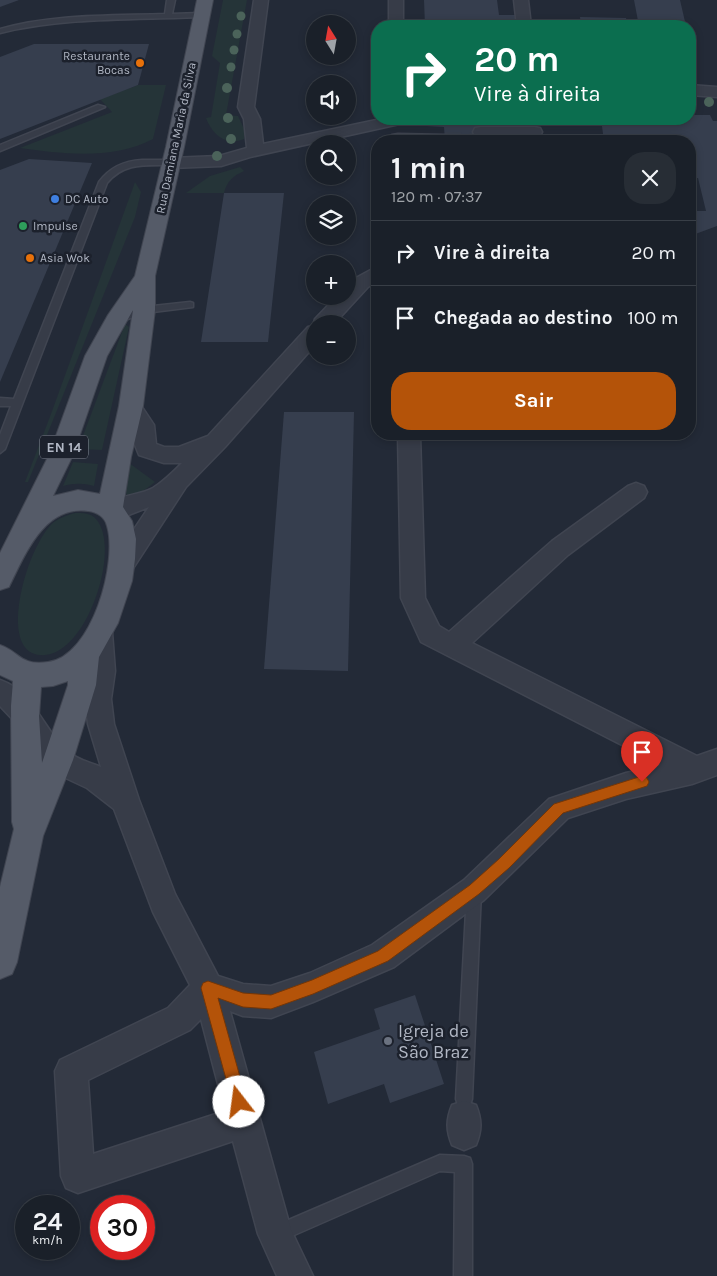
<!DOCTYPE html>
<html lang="pt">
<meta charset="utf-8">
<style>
body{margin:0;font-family:Karla,sans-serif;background:#272d35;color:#f1f3f6;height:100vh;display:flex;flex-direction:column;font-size:19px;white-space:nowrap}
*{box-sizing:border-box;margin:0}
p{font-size:16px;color:#9fa3a8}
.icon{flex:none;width:28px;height:28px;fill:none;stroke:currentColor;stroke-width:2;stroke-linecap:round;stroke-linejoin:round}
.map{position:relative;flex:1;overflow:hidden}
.details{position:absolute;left:371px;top:135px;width:325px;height:305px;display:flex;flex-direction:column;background:#1a2029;border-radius:20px;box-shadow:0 2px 8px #0003,0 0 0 1px #383e46}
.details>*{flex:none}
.hud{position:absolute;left:371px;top:20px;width:325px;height:105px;border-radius:20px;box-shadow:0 2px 8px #0003,0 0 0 1px #383e46;background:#0b6e4f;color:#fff;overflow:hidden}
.needle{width:32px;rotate:349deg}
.buttons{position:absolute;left:306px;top:15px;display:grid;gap:10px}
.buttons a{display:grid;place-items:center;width:50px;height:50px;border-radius:50%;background:#1a2029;box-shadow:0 2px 8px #0003,0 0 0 1px #383e46;font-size:25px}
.speed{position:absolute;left:15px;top:1195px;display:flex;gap:10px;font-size:25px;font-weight:700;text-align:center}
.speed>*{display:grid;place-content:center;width:65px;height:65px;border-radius:50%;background:#1a2029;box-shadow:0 2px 8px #0003,0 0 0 1px #383e46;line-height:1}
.speed small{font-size:12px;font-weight:400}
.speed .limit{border:8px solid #d22;background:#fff;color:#111}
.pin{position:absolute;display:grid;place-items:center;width:42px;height:42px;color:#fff;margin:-51px -21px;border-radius:50% 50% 50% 0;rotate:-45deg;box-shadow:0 0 5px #0007}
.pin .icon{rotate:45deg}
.me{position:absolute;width:55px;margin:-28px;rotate:345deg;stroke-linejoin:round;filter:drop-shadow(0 0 4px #0008)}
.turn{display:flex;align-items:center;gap:18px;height:105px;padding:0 20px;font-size:22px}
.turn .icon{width:65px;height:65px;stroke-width:2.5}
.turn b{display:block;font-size:35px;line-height:42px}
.round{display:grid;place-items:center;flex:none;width:52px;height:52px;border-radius:20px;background:#272d35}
.head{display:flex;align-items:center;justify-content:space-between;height:85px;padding:0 20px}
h1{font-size:30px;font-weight:700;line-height:38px}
.action{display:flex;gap:10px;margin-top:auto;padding:10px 20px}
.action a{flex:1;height:58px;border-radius:20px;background:#b45309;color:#fff;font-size:20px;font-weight:700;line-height:58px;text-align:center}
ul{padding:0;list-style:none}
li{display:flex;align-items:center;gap:15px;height:65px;padding:0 20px;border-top:1px solid #383e46}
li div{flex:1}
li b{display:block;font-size:19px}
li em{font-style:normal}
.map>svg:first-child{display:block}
</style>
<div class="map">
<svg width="717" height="1276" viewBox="0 0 717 1276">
<rect width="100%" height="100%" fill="#232a37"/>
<g fill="#253438">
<path d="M 223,0 L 247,0 L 226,115 L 238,116 L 245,131 L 244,139 C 226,147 212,134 206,118 L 211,117 L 220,63 L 212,56 Z"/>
<path d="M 138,85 L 166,85 L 153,139 C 114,160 62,154 20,148 L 112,112 L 100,99 Z"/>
<path d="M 240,167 L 244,171 C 233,176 227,181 224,193 L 186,193 L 210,176 Z"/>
<polygon points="135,182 141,192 135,217 28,482 25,482 51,414"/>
<polygon points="125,324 129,327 102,450 78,449"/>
<path d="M 73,462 L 98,464 L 94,486 C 83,483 74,483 63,486 Z"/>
<polygon points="129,463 155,482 138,495 127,497 125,486"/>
<path d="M 75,513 C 83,513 91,513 96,519 C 124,550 81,673 32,653 C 0,637 30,541 54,522 C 61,517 68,515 75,513 Z"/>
</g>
<g fill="#363e4e">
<polygon points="0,0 19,0 0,7"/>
<polygon points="424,0 497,0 499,15 515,15 516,26 425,26"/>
<polygon points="634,0 680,0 686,26 639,26"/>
<polygon points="580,17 626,18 628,26 581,26"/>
<polygon points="34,44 149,44 138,85 0,139 0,57"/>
<polygon points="690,115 710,115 713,121 717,121 717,226 690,236 690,211 706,211 698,178 690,178 690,141 604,141 601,119 667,121 666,119 690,119"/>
<polygon points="425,119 526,119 526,126 479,127 482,141 445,141 444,127 426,126"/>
<polygon points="29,159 92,163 0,382 0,170"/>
<polygon points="224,193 284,193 268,342 201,342"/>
<polygon points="284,412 354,412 348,671 264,669"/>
<polygon points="415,995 444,1084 390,1103 384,1084 328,1104 314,1052 380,1029 374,1009"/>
</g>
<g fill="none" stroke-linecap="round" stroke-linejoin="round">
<polyline stroke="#383f4c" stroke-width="16" stroke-dasharray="16 8" stroke-linecap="butt" points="445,140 482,141"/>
<defs>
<g id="lane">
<path d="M 167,0 L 175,0 L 172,14 L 201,13 L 205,15 L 201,17 C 134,20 65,17 0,33 L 0,29 C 53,14 110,16 165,14 Z"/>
<polygon points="98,105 105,107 0,151 0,145"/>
<path d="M 142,160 L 171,160 L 175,163 C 171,166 166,165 161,165 C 139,165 122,165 107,183 L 5,449 L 0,453 L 0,435 L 11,406 L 0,406 L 0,398 L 14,399 L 99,182 C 110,167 124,161 142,160 Z"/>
<polygon points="190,302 193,303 193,307 145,313 116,323 111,320 113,318 144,307"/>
<polygon points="474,885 479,887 481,892 472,1099 470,1105 464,1107 458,1105 456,1099 467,892 469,887"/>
<polygon points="440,1155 464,1156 470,1158 472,1164 472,1276 454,1276 455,1172 440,1171 276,1243 270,1240 267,1234 270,1228"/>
</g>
<g id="street">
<polygon points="254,0 268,0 254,107 260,119 263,144 381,119 405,119 404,123 250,157 221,166 171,168 165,167 162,163 165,159 171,158 219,156 247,148 244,119 238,107"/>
<rect x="389" y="0" width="14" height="26"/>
<polygon points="514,0 528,0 531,26 517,26"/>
<polygon points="690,85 717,87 717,97 690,95"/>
<polygon points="481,127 534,127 540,128 542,132 540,136 534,137 475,136 473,132 475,128"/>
<polygon points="398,134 445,135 451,136 453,140 391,141 390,139 392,135"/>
<path d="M 378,266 L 378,281 L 368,287 L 334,324 L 315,324 L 315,345 L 225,447 L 186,487 L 130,573 L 122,576 L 114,573 L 110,566 L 114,559 L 149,507 L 113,521 L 105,518 L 102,512 C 111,494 137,497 153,488 C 164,481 173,472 182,463 L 164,463 L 139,455 L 133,440 L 132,426 L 120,406 L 124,401 L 131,398 L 138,401 L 154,425 L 156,444 L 164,447 L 179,447 L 208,436 L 308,327 L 313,326 L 315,319 L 337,296 L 348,296 L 348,286 L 354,279 Z"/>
<path d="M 398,434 L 420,434 L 425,598 L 439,626 L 449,632 L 552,541 L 628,486 L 636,483 L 644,486 L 647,492 L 644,498 L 568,555 L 472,643 L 697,756 L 717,749 L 717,775 L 692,784 L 626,799 L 568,818 L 484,900 L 394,967 L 313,1002 L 271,1018 L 243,1016 L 230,1011 L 291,1230 L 313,1276 L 277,1276 L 258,1234 L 233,1141 L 78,1193 L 66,1188 L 61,1176 L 55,1071 L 60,1060 L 168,1008 L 190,985 L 153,912 L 114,809 L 87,788 L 55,773 L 46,767 L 16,723 L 0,706 L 0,680 C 34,692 42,727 66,750 C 75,759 89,762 101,767 L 88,724 L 85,699 L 89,671 L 88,632 L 91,624 L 100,621 L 109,624 L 112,632 L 115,671 L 111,699 L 114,724 L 139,800 L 175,894 L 218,976 L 243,984 L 271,986 L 310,973 L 372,945 L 464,880 L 549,799 L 626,773 L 661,765 L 421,642 L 401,598 ZM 201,1019 L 225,1111 L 93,1154 L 88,1080 L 190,1030 Z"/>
<path d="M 464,1101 L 476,1105 C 482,1120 482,1130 476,1145 L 464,1150 L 452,1145 C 446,1130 446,1120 452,1105 Z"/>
</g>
<path id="primary" d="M 197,0 L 213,0 L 184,147 L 155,276 L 155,310 L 143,406 L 131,457 L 123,507 L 132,521 L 136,539 L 135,559 L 132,581 L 118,623 L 99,657 L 96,685 L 73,760 L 43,836 L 17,962 L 12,974 L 0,979 L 0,887 L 14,829 L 12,822 L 11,706 L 13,681 L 0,675 L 0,645 C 20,652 20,666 48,662 C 92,657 118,562 107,526 C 105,517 97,512 88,511 C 44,505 25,555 9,587 L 0,590 L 0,553 L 49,455 L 85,356 L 108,315 L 135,276 L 166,147 ZM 133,310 L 119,406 L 100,494 L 78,490 L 53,496 L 73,455 L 107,356 ZM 68,681 L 68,685 L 42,763 L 39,716 L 41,687 L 53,686 Z"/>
</defs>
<use href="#lane" stroke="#404551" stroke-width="3"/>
<use href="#street" stroke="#404551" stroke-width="3"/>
<use href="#primary" stroke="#404551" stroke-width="2"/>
<use href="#lane" fill="#373c48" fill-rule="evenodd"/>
<use href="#street" fill="#373c48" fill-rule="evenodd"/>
<use href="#primary" fill="#555b68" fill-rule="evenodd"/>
</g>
<g fill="#4b635a">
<circle cx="241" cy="16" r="4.5"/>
<circle cx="237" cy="34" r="4.5"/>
<circle cx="234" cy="50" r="4.5"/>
<circle cx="231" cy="67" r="4.5"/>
<circle cx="227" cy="88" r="5"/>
<circle cx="709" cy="102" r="5"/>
<circle cx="228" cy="118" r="5"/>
<circle cx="231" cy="139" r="5"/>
<circle cx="217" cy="156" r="5"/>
</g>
<polygon fill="#b45309" stroke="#753606" points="642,776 647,778 649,782 647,786 563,813 509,868 479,894 388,961 313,994 271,1009 243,1007 218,998 247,1102 244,1108 239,1110 234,1108 201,988 203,983 208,981 243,993 271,995 312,980 378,951 470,885 499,859 554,804"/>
<g fill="#e8710a" stroke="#1c212c" stroke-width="2">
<circle cx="140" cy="63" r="5"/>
<circle cx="30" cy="258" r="5"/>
</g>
<circle fill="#3f7fe0" stroke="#1c212c" stroke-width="2" cx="55" cy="199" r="5"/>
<circle fill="#2e9e5b" stroke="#1c212c" stroke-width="2" cx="23" cy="226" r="5"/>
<circle fill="#6b7280" stroke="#1c212c" stroke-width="2" cx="388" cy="1041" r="5"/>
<g text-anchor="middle" stroke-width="5" stroke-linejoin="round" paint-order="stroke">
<g font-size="12" fill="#b1b7c4" stroke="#1c212c" text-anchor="start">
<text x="130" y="60" text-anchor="end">Restaurante<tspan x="130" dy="14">Bocas</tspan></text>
<text x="65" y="203">DC Auto</text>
<text x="33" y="230">Impulse</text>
<text x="40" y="262">Asia Wok</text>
</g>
<g font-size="12" fill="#b1b7c4" stroke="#1c212c">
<text transform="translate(176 138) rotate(-78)" y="4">Rua Damiana Maria da Silva</text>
</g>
<rect fill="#1c212c" stroke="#848a96" stroke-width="1" x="40" y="435.5" width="48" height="23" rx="4"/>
<g font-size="14" font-weight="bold" fill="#b1b7c4">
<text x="64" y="452">EN 14</text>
</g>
<g font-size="18" fill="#b1b7c4" stroke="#1c212c" text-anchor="start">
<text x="398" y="1037">Igreja de<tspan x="398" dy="21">São Braz</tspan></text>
</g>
</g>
</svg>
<div class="buttons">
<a><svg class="needle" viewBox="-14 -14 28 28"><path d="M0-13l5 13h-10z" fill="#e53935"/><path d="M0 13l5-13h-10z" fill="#9fa3a8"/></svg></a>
<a><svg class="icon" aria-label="sound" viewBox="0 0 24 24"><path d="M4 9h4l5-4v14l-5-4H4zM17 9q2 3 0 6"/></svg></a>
<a><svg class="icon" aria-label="search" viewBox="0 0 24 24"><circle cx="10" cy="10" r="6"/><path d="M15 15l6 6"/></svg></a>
<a><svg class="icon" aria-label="layers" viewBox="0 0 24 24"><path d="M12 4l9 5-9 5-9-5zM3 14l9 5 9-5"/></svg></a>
<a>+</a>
<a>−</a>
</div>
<div class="speed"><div>24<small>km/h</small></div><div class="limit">30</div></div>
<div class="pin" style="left:642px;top:782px;background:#d93025"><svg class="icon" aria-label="arrive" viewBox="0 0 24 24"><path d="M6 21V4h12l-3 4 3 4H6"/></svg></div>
<svg class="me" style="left:239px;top:1102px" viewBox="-20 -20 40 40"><circle r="19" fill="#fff"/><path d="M0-13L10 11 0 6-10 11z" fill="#b45309"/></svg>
<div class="hud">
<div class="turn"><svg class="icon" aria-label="right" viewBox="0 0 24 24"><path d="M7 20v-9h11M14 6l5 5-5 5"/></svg><div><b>20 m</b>Vire à direita</div></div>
</div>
<section class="details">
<div class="head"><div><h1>1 min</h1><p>120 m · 07:37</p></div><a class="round"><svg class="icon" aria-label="close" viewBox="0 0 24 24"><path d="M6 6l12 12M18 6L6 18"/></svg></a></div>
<ul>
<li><svg class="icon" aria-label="right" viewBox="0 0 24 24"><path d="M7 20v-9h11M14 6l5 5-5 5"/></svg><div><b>Vire à direita</b></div><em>20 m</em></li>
<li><svg class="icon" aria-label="arrive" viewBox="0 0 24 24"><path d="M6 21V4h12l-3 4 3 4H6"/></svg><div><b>Chegada ao destino</b></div><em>100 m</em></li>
</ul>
<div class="action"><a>Sair</a></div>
</section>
</div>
